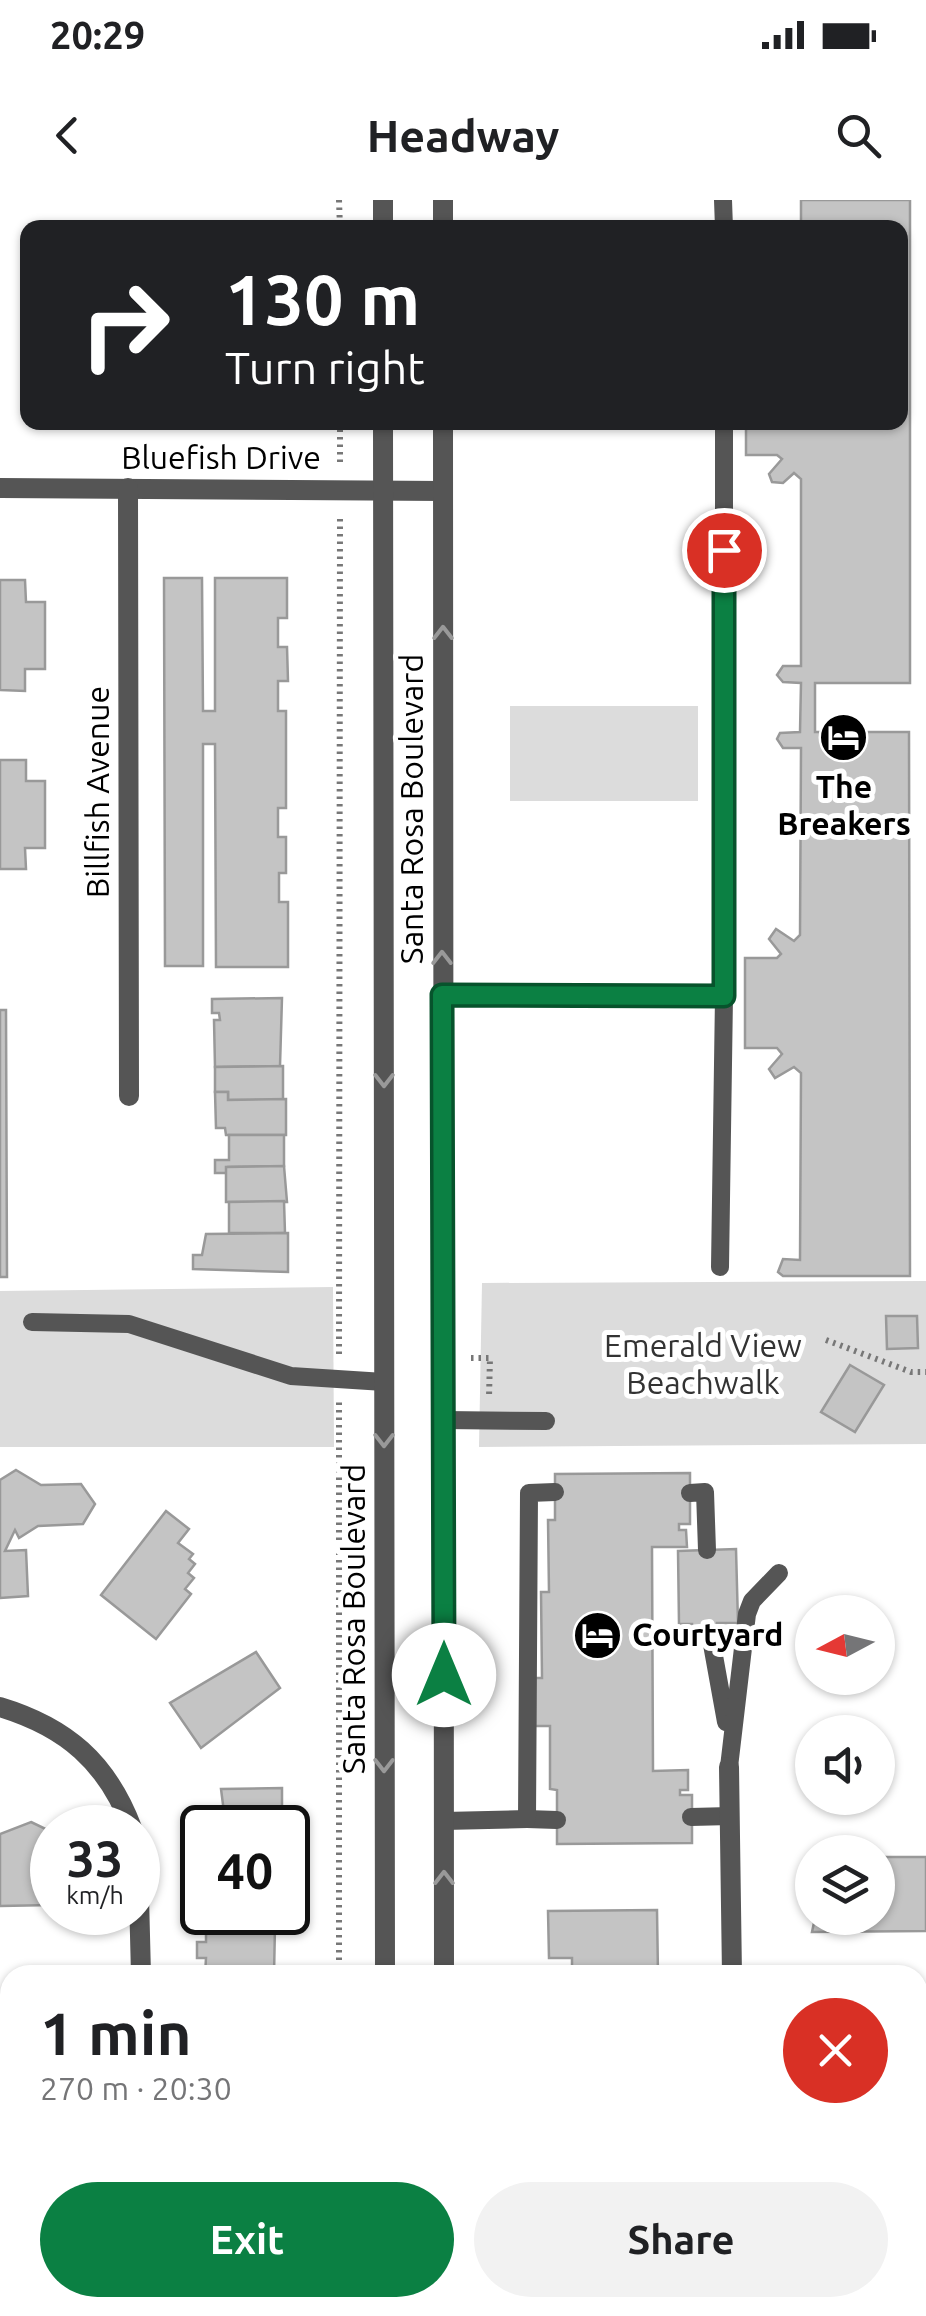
<!DOCTYPE html>
<meta charset="utf-8">
<style>
body{margin:0;font-family:Ubuntu,sans-serif;background:#f2f2f2;color:#202124;height:100vh;display:flex;flex-direction:column;font-size:38px;white-space:nowrap}
*{box-sizing:border-box;margin:0}
p{font-size:32px;color:#757577}
.icon{flex:none;width:55px;height:55px;fill:none;stroke:currentColor;stroke-width:2;stroke-linecap:round;stroke-linejoin:round}
.map{position:relative;flex:1;overflow:hidden}
.panel{position:absolute;left:0px;top:1765px;width:928px;height:352px;display:flex;flex-direction:column;background:#fff;border-radius:30px 30px 0 0;box-shadow:0 2px 8px #0004}
.panel>*{flex:none}
.top-card{position:absolute;left:20px;top:20px;width:888px;height:210px;border-radius:20px;box-shadow:0 2px 8px #0004;background:#202124;color:#fff;overflow:hidden}
.needle{width:65px;rotate:263deg}
.buttons{position:absolute;left:795px;top:1395px;display:grid;gap:20px}
.buttons a{display:grid;place-items:center;width:100px;height:100px;border-radius:50%;background:#fff;box-shadow:0 2px 8px #0004;font-size:50px}
.speed{position:absolute;left:30px;top:1605px;display:flex;gap:20px;font-size:50px;font-weight:700;text-align:center}
.speed>*{display:grid;place-content:center;width:130px;height:130px;border-radius:50%;background:#fff;box-shadow:0 2px 8px #0004;line-height:1}
.speed small{font-size:25px;font-weight:400}
.speed .limit{border:5px solid #111;border-radius:15px;background:#fff;color:#111}
.pin{position:absolute;display:grid;place-items:center;width:85px;height:85px;color:#fff;margin:-42px;border:5px solid #fff;border-radius:50%;box-shadow:0 2px 10px #0007}
.me{position:absolute;width:110px;margin:-55px;rotate:0deg;stroke-linejoin:round;filter:drop-shadow(0 0 8px #0008)}
.turn{display:flex;align-items:center;gap:35px;height:210px;padding:0 40px;font-size:45px}
.turn .icon{width:130px;height:130px;stroke-width:2.5}
.turn b{display:block;font-size:70px;line-height:85px}
.round{display:grid;place-items:center;flex:none;width:105px;height:105px;border-radius:52px;background:#f2f2f2}
.overview{display:flex;align-items:center;justify-content:space-between;height:170px;padding:0 40px}
h1{font-size:60px;font-weight:700;line-height:75px}
.button{display:flex;gap:20px;margin-top:auto;padding:20px 40px}
.button a{flex:1;height:115px;border-radius:60px;background:#0b8043;color:#fff;font-size:40px;font-weight:700;line-height:115px;text-align:center}
.button a+a{background:#f2f2f2;color:#202124}
.status{display:flex;justify-content:space-between;align-items:center;height:70px;padding:0 50px;background:#fff;direction:ltr}
.status svg{height:28px;fill:currentColor}
header{display:flex;justify-content:space-between;align-items:center;height:130px;padding:0 40px;background:#fff;font-size:45px;font-weight:700}
.map>svg:first-child{display:block}
</style>
<div class="status"><b>20:29</b><svg viewBox="0 0 49 12"><path d="M0 12V9h3v3zM5 12V6h3v6zM10 12V3h3v9zM15 12V0h3v12zM26 1h20v11H26zM47 4h2v5h-2z"/></svg></div>
<header><svg class="icon" aria-label="back" viewBox="0 0 24 24"><path d="M15 5l-7 7 7 7"/></svg>Headway<svg class="icon" aria-label="search" viewBox="0 0 24 24"><circle cx="10" cy="10" r="6"/><path d="M15 15l6 6"/></svg></header>
<div class="map">
<svg width="926" height="2116" viewBox="0 0 926 2116">
<rect width="100%" height="100%" fill="#fff"/>
<g fill="#dcdcdc">
<rect x="510" y="506" width="188" height="95"/>
<polygon points="926,1081 926,1244 479,1247 482,1083"/>
<polygon points="333,1087 334,1247 0,1247 0,1091"/>
</g>
<g fill="#c4c4c4" stroke="#999" stroke-width="2.5">
<polygon points="801,0 910,0 910,483 815,483 815,532 909,532 910,1076 783,1076 778,1072 783,1059 800,1060 801,873 794,867 775,878 769,869 782,854 777,848 745,848 745,758 777,758 781,754 769,739 776,729 794,741 800,735 801,548 783,548 777,539 780,533 800,532 801,483 783,482 777,475 783,466 801,466 801,279 794,273 783,283 772,282 769,274 782,259 777,255 746,255 746,222 900,222 900,28 801,28"/>
<polygon points="164,378 202,378 203,511 215,511 215,378 287,378 287,418 278,418 278,447 287,447 288,481 278,481 278,511 286,511 286,608 278,608 278,637 286,637 286,673 279,673 279,702 288,702 288,767 216,767 215,544 203,544 203,766 165,766"/>
<polygon points="0,380 25,380 26,402 45,402 45,469 25,469 25,491 0,490"/>
<polygon points="0,560 26,560 26,581 45,581 45,648 25,648 26,669 0,669"/>
<polygon points="282,798 280,866 215,867 214,820 220,820 219,813 212,813 212,799"/>
<polygon points="0,810 6,810 7,1077 0,1077"/>
<polygon points="283,866 283,900 228,900 228,892 215,892 215,867"/>
<polygon points="215,892 228,892 228,900 286,899 286,935 226,935 225,928 216,928"/>
<polygon points="229,935 284,935 284,966 228,967 226,973 215,973 215,960 229,960"/>
<polygon points="284,966 287,1002 226,1002 226,967"/>
<polygon points="284,1001 285,1033 229,1033 229,1002"/>
<polygon points="288,1033 288,1072 193,1069 193,1055 202,1055 206,1034"/>
<polygon points="886,1116 917,1116 918,1148 887,1149"/>
<polygon points="850,1165 884,1185 855,1232 821,1212"/>
<polygon points="16,1270 41,1285 81,1284 95,1304 83,1324 38,1326 19,1338 15,1330 5,1351 26,1350 28,1396 0,1398 0,1280"/>
<polygon points="690,1273 690,1324 679,1324 679,1330 686,1330 687,1347 652,1347 653,1571 688,1570 688,1590 680,1590 680,1595 692,1595 692,1643 557,1644 557,1590 550,1589 550,1526 535,1526 535,1478 542,1478 541,1392 549,1392 548,1320 555,1320 555,1274"/>
<polygon points="166,1311 189,1329 178,1343 193,1354 189,1359 195,1364 188,1373 194,1378 185,1389 191,1394 156,1439 101,1395"/>
<polygon points="736,1349 738,1423 717,1423 718,1439 692,1439 692,1424 679,1424 678,1351"/>
<polygon points="256,1452 280,1488 201,1548 170,1503"/>
<polygon points="282,1588 282,1628 226,1628 221,1589"/>
<polygon points="31,1622 52,1632 52,1705 0,1706 0,1634"/>
<polygon points="878,1657 926,1657 926,1731 812,1732 815,1718 878,1718"/>
<polygon points="657,1710 658,1775 572,1775 572,1758 549,1758 548,1711"/>
<polygon points="206,1725 275,1726 274,1775 205,1775 206,1758 197,1758 197,1742 206,1742"/>
<rect x="918" y="1792" width="8" height="58"/>
<polygon points="0,1867 7,1867 10,1882 10,1962 0,1962"/>
<polygon points="918,2047 926,2048 926,2116 902,2116 903,2108 918,2108"/>
</g>
<g fill="none" stroke-linecap="round" stroke-linejoin="round">
<g stroke="#777" stroke-width="6" stroke-dasharray="2.5 5" stroke-linecap="butt">
<polyline points="339,0 340,28"/>
<polyline points="340,222 340,264"/>
<polyline points="826,1140 911,1172 926,1172"/>
<polyline points="339,1154 340,316"/>
<polyline points="471,1158 490,1158 489,1197"/>
<polyline points="339,1775 339,1201"/>
<polyline points="338,2108 338,2116"/>
</g>
<g stroke="#555" stroke-width="18">
<polyline points="723,0 724,28"/>
<polyline points="442,795 724,796 724,222"/>
<polyline points="720,1067 724,796"/>
<polyline points="32,1122 129,1124 291,1176 384,1182"/>
<polyline points="444,1220 546,1221"/>
<polyline points="690,1293 705,1292 707,1350"/>
<polyline points="711,1439 726,1522"/>
<polyline points="729,1567 747,1414 752,1401 779,1373"/>
<polyline points="691,1617 730,1616"/>
<polyline points="527,1619 557,1620"/>
<polyline points="444,1621 527,1619 529,1293 555,1292"/>
</g>
<g stroke="#555" stroke-width="20">
<polyline points="0,288 443,291"/>
<polyline points="128,288 129,896"/>
<path d="M 0,1507 C 66,1527 107,1562 132,1628"/>
<polyline points="729,1567 732,1775"/>
<polyline points="138,1657 141,1775"/>
<polyline points="0,2039 10,2039"/>
<polyline points="736,2108 736,2116"/>
</g>
<g stroke="#555" stroke-width="20">
<polyline points="383,0 383,28"/>
<polyline points="443,0 443,28"/>
<polyline points="383,222 385,1775"/>
<polyline points="443,222 444,1775"/>
<polyline points="384,2116 385,2108"/>
<polyline points="444,2116 444,2108"/>
</g>
</g>
<defs><path id="oneway-chevron" d="M-2-3.5L2.5 0L-2 3.5" fill="none" stroke-width="1.6" stroke-linecap="round" stroke-linejoin="round" transform="scale(2.5)"/></defs>
<g stroke="#999">
<use href="#oneway-chevron" transform="translate(443 433) rotate(-90)"/>
<use href="#oneway-chevron" transform="translate(442 758) rotate(-90)"/>
<use href="#oneway-chevron" transform="translate(384 880) rotate(90)"/>
<use href="#oneway-chevron" transform="translate(384 1240) rotate(90)"/>
<use href="#oneway-chevron" transform="translate(384 1565) rotate(90)"/>
<use href="#oneway-chevron" transform="translate(444 1678) rotate(-90)"/>
</g>
<g fill="none" stroke-linecap="round" stroke-linejoin="round">
<defs>
<polyline id="route" points="444,1475 442,795 724,796 724,350"/>
</defs>
<use href="#route" stroke="#07532c" stroke-width="25"/>
<use href="#route" stroke="#0b8043" stroke-width="18"/>
</g>
<defs>
<symbol id="hotel-disc" viewBox="-11 -11 22 22"><circle r="9.5" fill="#000" stroke="#fff"/><path d="M-6-4.5h1.5V1H6V5H4.5V3h-9V5H-6ZM-4 0a1.8 1.8 0 1 1 3.6 0ZM.5 0V-2.5h3Q6-2.5 6 0Z" fill="#fff"/></symbol>
</defs>
<g fill-rule="evenodd">
<use href="#hotel-disc" x="816" y="510" width="55" height="55"/>
<use href="#hotel-disc" x="570" y="1408" width="55" height="55"/>
</g>
<g text-anchor="middle" stroke-width="10" stroke-linejoin="round" paint-order="stroke">
<g font-size="32" fill="#000" stroke="#fff">
<text x="221" y="269">Bluefish Drive</text>
<text transform="translate(98 592) rotate(-90)" y="11">Billfish Avenue</text>
<text transform="translate(412 609) rotate(-90)" y="11">Santa Rosa Boulevard</text>
<text transform="translate(354 1419) rotate(-90)" y="11">Santa Rosa Boulevard</text>
</g>
<g font-size="32" font-weight="bold" fill="#000" stroke="#fff">
<text x="844" y="598">The<tspan x="844" dy="37">Breakers</tspan></text>
<text x="632" y="1446" text-anchor="start">Courtyard</text>
</g>
<g font-size="32" fill="#333" stroke="#fff">
<text x="703" y="1157">Emerald View<tspan x="703" dy="37">Beachwalk</tspan></text>
</g>
</g>
</svg>
<div class="buttons">
<a><svg class="needle" viewBox="-14 -14 28 28"><path d="M0-13l5 13h-10z" fill="#e53935"/><path d="M0 13l5-13h-10z" fill="#757577"/></svg></a>
<a><svg class="icon" aria-label="sound" viewBox="0 0 24 24"><path d="M4 9h4l5-4v14l-5-4H4zM17 9q2 3 0 6"/></svg></a>
<a><svg class="icon" aria-label="layers" viewBox="0 0 24 24"><path d="M12 4l9 5-9 5-9-5zM3 14l9 5 9-5"/></svg></a>
</div>
<div class="speed"><div>33<small>km/h</small></div><div class="limit">40</div></div>
<div class="pin" style="left:724px;top:350px;background:#d93025"><svg class="icon" aria-label="arrive" viewBox="0 0 24 24"><path d="M6 21V4h12l-3 4 3 4H6"/></svg></div>
<svg class="me" style="left:444px;top:1475px" viewBox="-20 -20 40 40"><circle r="19" fill="#fff"/><path d="M0-13L10 11 0 6-10 11z" fill="#0b8043"/></svg>
<div class="top-card">
<div class="turn"><svg class="icon" aria-label="right" viewBox="0 0 24 24"><path d="M7 20v-9h11M14 6l5 5-5 5"/></svg><div><b>130 m</b>Turn right</div></div>
</div>
<section class="panel">
<div class="overview"><div><h1>1 min</h1><p>270 m · 20:30</p></div><a class="round" style="background:#d93025;color:#fff"><svg class="icon" aria-label="close" viewBox="0 0 24 24"><path d="M6 6l12 12M18 6L6 18"/></svg></a></div>
<div class="button"><a>Exit</a><a>Share</a></div>
</section>
</div>
